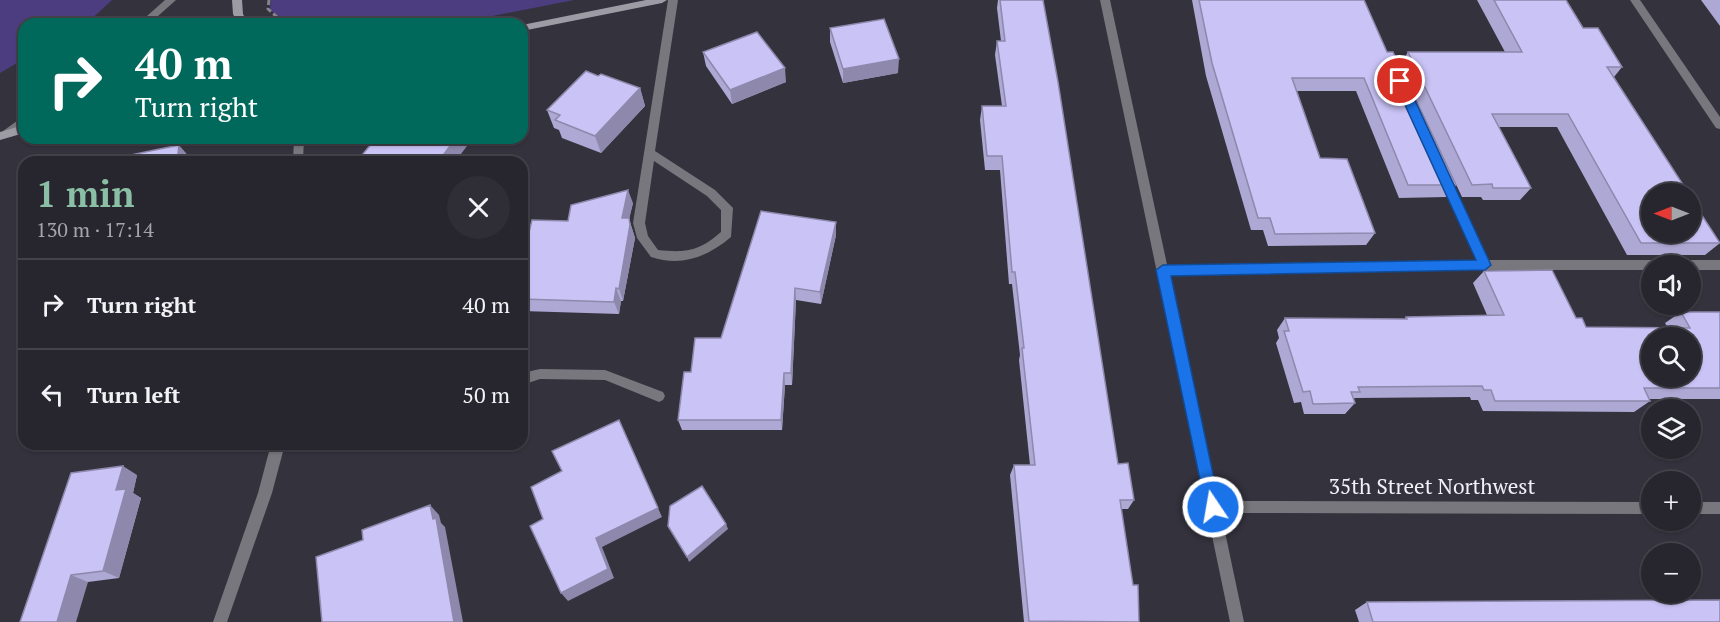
<!DOCTYPE html>
<meta charset="utf-8">
<style>
body{margin:0;font-family:"PT Serif",serif;background:#2f2e36;color:#f1f3f6;height:100vh;display:flex;flex-direction:column;font-size:22px;white-space:nowrap}
*{box-sizing:border-box;margin:0}
p{font-size:20px;color:#a4a5aa}
.icon{flex:none;width:33px;height:33px;fill:none;stroke:currentColor;stroke-width:2;stroke-linecap:round;stroke-linejoin:round}
.map{position:relative;flex:1;overflow:hidden}
.panel{position:absolute;left:18px;top:156px;width:510px;height:294px;display:flex;flex-direction:column;background:#27262e;border-radius:18px;box-shadow:0 2px 4px #0004,0 0 0 2px #43434a}
.panel>*{flex:none}
.hud{position:absolute;left:18px;top:18px;width:510px;height:126px;border-radius:18px;box-shadow:0 2px 4px #0004,0 0 0 2px #43434a;background:#00695c;color:#fff;overflow:hidden}
.needle{width:39px;rotate:270deg}
.tools{position:absolute;left:1641px;top:183px;display:grid;gap:12px}
.tools a{display:grid;place-items:center;width:60px;height:60px;border-radius:50%;background:#27262e;box-shadow:0 2px 4px #0004,0 0 0 2px #43434a;font-size:30px}
.pin{position:absolute;display:grid;place-items:center;width:51px;height:51px;color:#fff;margin:-26px;border:3px solid #fff;border-radius:50%;box-shadow:0 2px 6px #0007}
.me{position:absolute;width:66px;margin:-33px;rotate:348deg;stroke-linejoin:round;filter:drop-shadow(0 0 4px #0008)}
.turn{display:flex;align-items:center;gap:21px;height:126px;padding:0 18px;font-size:27px}
.turn .icon{width:78px;height:78px;stroke-width:2.5}
.turn b{display:block;font-size:42px;line-height:51px}
.round{display:grid;place-items:center;flex:none;width:63px;height:63px;border-radius:32px;background:#2f2e36}
.head{display:flex;align-items:center;justify-content:space-between;height:102px;padding:0 18px}
h1{font-size:36px;font-weight:700;line-height:45px;color:#8abfa5}
ul{padding:0;list-style:none}
li{display:flex;align-items:center;gap:18px;height:90px;padding:0 18px;border-top:2px solid #43434a}
li div{flex:1}
li b{display:block;font-size:22px}
li em{font-style:normal}
.map>svg:first-child{display:block}
</style>
<div class="map">
<svg width="1720" height="622" viewBox="0 0 1720 622">
<rect width="100%" height="100%" fill="#34323d"/>
<g fill="#4c3d80">
<polygon points="0,0 112,0 86,24 24,24 24,59 0,73"/>
<polygon points="271,0 574,0 452,24 290,24 270,10"/>
</g>
<g fill="none" stroke-linecap="round" stroke-linejoin="round">
<polyline stroke="#86858e" stroke-width="3" stroke-dasharray="5 3" stroke-linecap="butt" points="269,0 268,9 285,24"/>
<g fill="#77777d" fill-rule="evenodd">
<path d="M 668,0 L 678,0 L 655,151 L 715,190 L 733,208 L 731,237 C 707,257 682,267 651,257 L 637,238 L 633,223 ZM 654,161 L 707,196 L 721,210 L 721,232 C 699,251 687,253 658,250 L 648,236 L 645,223 Z"/>
<polygon points="1444,174 1449,178 1489,260 1720,260 1720,270 1690,270 1690,266 1652,266 1652,270 1485,270 1163,275 1159,273 1157,270 1159,267 1163,265 1477,260 1439,178"/>
<polygon points="540,369 605,370 663,392 665,396 663,400 659,402 605,380 540,379 522,385 522,373"/>
</g>
<g fill="#77777d" fill-rule="evenodd">
<polygon points="1100,0 1110,0 1218,501 1652,502 1652,514 1221,513 1244,622 1230,622"/>
<polygon points="1630,0 1640,0 1720,117 1720,129 1716,128"/>
<polygon points="294,138 304,138 303,162 293,162"/>
<polygon points="271,444 285,444 272,493 227,622 213,622 258,493"/>
<rect x="1690" y="502" width="30" height="12"/>
</g>
<g fill="#77777d" fill-rule="evenodd">
<polygon points="165,0 176,0 149,24 138,24"/>
<polygon points="24,116 24,126 11,137 3,137 2,134 3,131"/>
</g>
<g fill="#9d9ca5" fill-rule="evenodd">
<polygon points="232,0 242,0 243,14 248,24 238,24 233,14"/>
<polygon points="646,0 667,0 662,3 522,31 522,25"/>
<polygon points="24,125 24,133 0,140 0,132"/>
</g>
</g>
<g fill="#aea8d4">
<polygon points="998,0 1043,0 1118,464 1134,500 1128,509 1121,509 1139,622 1024,622 1010,475 1014,465 1030,465 1019,360 1020,355 1012,284 1009,284 1000,170 985,170 980,120 982,106 1002,106 995,55 997,41 1001,41 997,8"/>
<polygon points="1192,0 1364,0 1387,52 1456,185 1446,197 1399,198 1356,91 1297,91 1320,158 1375,233 1366,245 1268,246 1263,230 1251,230 1206,76"/>
<polygon points="1477,0 1566,0 1583,28 1622,67 1614,77 1720,243 1705,255 1627,255 1557,127 1499,127 1531,188 1520,200 1483,200 1481,197 1462,197 1400,65 1408,52 1505,52"/>
<polygon points="1701,0 1720,0 1720,26"/>
<polygon points="830,28 898,73 843,83 830,42"/>
<polygon points="703,52 786,82 732,104 706,66"/>
<polygon points="598,76 640,88 645,106 601,153 562,138 559,130 554,128 547,110"/>
<polygon points="633,203 629,219 635,238 623,301 621,301 619,314 522,311 522,261 568,221"/>
<polygon points="836,235 821,304 796,300 792,385 785,385 782,430 682,430 678,420 691,372 721,338"/>
<polygon points="1484,271 1576,318 1586,327 1668,328 1665,323 1681,312 1720,312 1720,399 1649,399 1650,401 1634,412 1483,411 1478,400 1471,400 1470,397 1355,398 1353,399 1355,403 1345,414 1304,414 1301,402 1294,403 1276,343 1279,338 1277,330 1285,318 1405,319 1406,317 1487,315 1473,283"/>
<polygon points="137,475 133,493 141,498 119,578 88,582 20,622"/>
<polygon points="1367,602 1720,622 1359,622 1355,610"/>
</g>
<g fill="#8d88ac">
<polygon points="899,59 898,73 843,83 843,69"/>
<polygon points="785,68 786,82 732,104 730,90"/>
<polygon points="640,88 645,106 601,153 595,136"/>
<polygon points="456,138 468,138 470,142 455,162 438,162"/>
<polygon points="179,145 191,159 190,162 177,162"/>
<polygon points="628,190 633,203 629,219 635,238 623,301 619,289 622,218"/>
<polygon points="836,222 836,235 821,304 820,292"/>
<polygon points="616,288 621,301 619,314 614,302"/>
<polygon points="795,288 796,300 792,385 791,373"/>
<polygon points="784,373 785,385 782,430 781,420"/>
<polygon points="624,431 662,517 602,547 614,578 568,601 561,593 596,538"/>
<polygon points="123,466 137,475 133,493 141,498 119,578 103,571 116,490"/>
<polygon points="430,505 439,515 441,523 445,527 463,622 454,622"/>
<polygon points="726,524 728,529 689,562 687,557"/>
<polygon points="71,575 88,582 76,622 57,622"/>
</g>
<g fill="#cac3f6" stroke="#8d88ac" stroke-width="1.5" fill-rule="evenodd">
<polygon points="1000,0 1043,0 1058,82 1118,464 1128,463 1134,500 1120,500 1133,585 1138,585 1139,622 1029,621 1014,465 1035,465 1022,348 1024,348 1015,272 1012,272 1002,156 987,156 982,106 1006,106 997,41 1005,41"/>
<polygon points="1199,0 1364,0 1387,52 1393,52 1456,185 1408,185 1364,78 1292,78 1320,158 1347,159 1375,233 1275,234 1270,218 1258,218 1212,63"/>
<polygon points="1494,0 1566,0 1583,28 1598,28 1622,67 1607,67 1689,194 1652,194 1652,232 1690,232 1690,197 1720,243 1641,243 1568,114 1492,114 1531,188 1493,188 1492,184 1472,185 1408,52 1522,52"/>
<polygon points="884,19 899,59 843,69 830,28"/>
<polygon points="757,32 785,68 730,90 703,52"/>
<polygon points="586,71 598,76 601,74 640,88 595,136 555,120 560,115 547,110"/>
<polygon points="376,138 456,138 438,162 367,162 358,160"/>
<polygon points="179,145 177,162 116,162 116,158"/>
<polygon points="628,190 622,218 629,218 630,225 619,289 616,288 614,302 522,299 522,261 532,220 568,221 571,205"/>
<polygon points="761,211 836,222 820,292 795,288 791,373 784,373 781,420 678,420 684,372 691,372 695,338 721,338"/>
<path d="M 1552,270 L 1576,318 L 1582,318 L 1586,327 L 1690,328 L 1681,312 L 1720,312 L 1720,388 L 1644,388 L 1650,401 L 1495,401 L 1491,390 L 1484,390 L 1482,386 L 1358,387 L 1360,392 L 1351,392 L 1355,403 L 1313,404 L 1310,391 L 1303,392 L 1284,331 L 1289,331 L 1285,318 L 1407,319 L 1406,317 L 1504,315 L 1484,271 ZM 1652,338 L 1690,338 L 1690,376 L 1652,376 Z"/>
<polygon points="619,420 658,508 596,538 608,569 561,593 530,526 543,519 531,487 562,471 552,451"/>
<polygon points="123,466 116,490 126,489 103,571 71,575 57,622 20,622 71,473"/>
<polygon points="702,486 726,524 687,557 668,526 670,506"/>
<polygon points="430,505 433,519 436,518 454,622 322,622 316,557 363,540 362,530"/>
<polygon points="1720,600 1720,622 1373,622 1367,602"/>
</g>
<polygon fill="#1a73e8" stroke="#114b97" stroke-width="1.5" points="1400,77 1406,81 1491,265 1485,270 1171,276 1220,507 1218,513 1213,515 1207,513 1156,270 1163,265 1476,260 1394,81"/>
<g text-anchor="middle" stroke-width="6" stroke-linejoin="round" paint-order="stroke">
<g font-size="21" fill="#f2f1f8" stroke="#34323d">
<text x="1432" y="494">35th Street Northwest</text>
</g>
</g>
</svg>
<div class="tools">
<a><svg class="needle" viewBox="-14 -14 28 28"><path d="M0-13l5 13h-10z" fill="#e53935"/><path d="M0 13l5-13h-10z" fill="#a4a5aa"/></svg></a>
<a><svg class="icon" aria-label="sound" viewBox="0 0 24 24"><path d="M4 9h4l5-4v14l-5-4H4zM17 9q2 3 0 6"/></svg></a>
<a><svg class="icon" aria-label="search" viewBox="0 0 24 24"><circle cx="10" cy="10" r="6"/><path d="M15 15l6 6"/></svg></a>
<a><svg class="icon" aria-label="layers" viewBox="0 0 24 24"><path d="M12 4l9 5-9 5-9-5zM3 14l9 5 9-5"/></svg></a>
<a>+</a>
<a>−</a>
</div>
<div class="pin" style="left:1400px;top:81px;background:#d93025"><svg class="icon" aria-label="arrive" viewBox="0 0 24 24"><path d="M6 21V4h12l-3 4 3 4H6"/></svg></div>
<svg class="me" style="left:1213px;top:507px" viewBox="-20 -20 40 40"><circle r="17" fill="#1a73e8" stroke="#fff" stroke-width="3"/><path d="M0-11L8 9 0 5-8 9z" fill="#fff"/></svg>
<div class="hud">
<div class="turn"><svg class="icon" aria-label="right" viewBox="0 0 24 24"><path d="M7 20v-9h11M14 6l5 5-5 5"/></svg><div><b>40 m</b>Turn right</div></div>
</div>
<section class="panel">
<div class="head"><div><h1>1 min</h1><p>130 m · 17:14</p></div><a class="round"><svg class="icon" aria-label="close" viewBox="0 0 24 24"><path d="M6 6l12 12M18 6L6 18"/></svg></a></div>
<ul>
<li><svg class="icon" aria-label="right" viewBox="0 0 24 24"><path d="M7 20v-9h11M14 6l5 5-5 5"/></svg><div><b>Turn right</b></div><em>40 m</em></li>
<li><svg class="icon" aria-label="left" viewBox="0 0 24 24"><path d="M17 20v-9H6M10 6l-5 5 5 5"/></svg><div><b>Turn left</b></div><em>50 m</em></li>
</ul>
</section>
</div>
